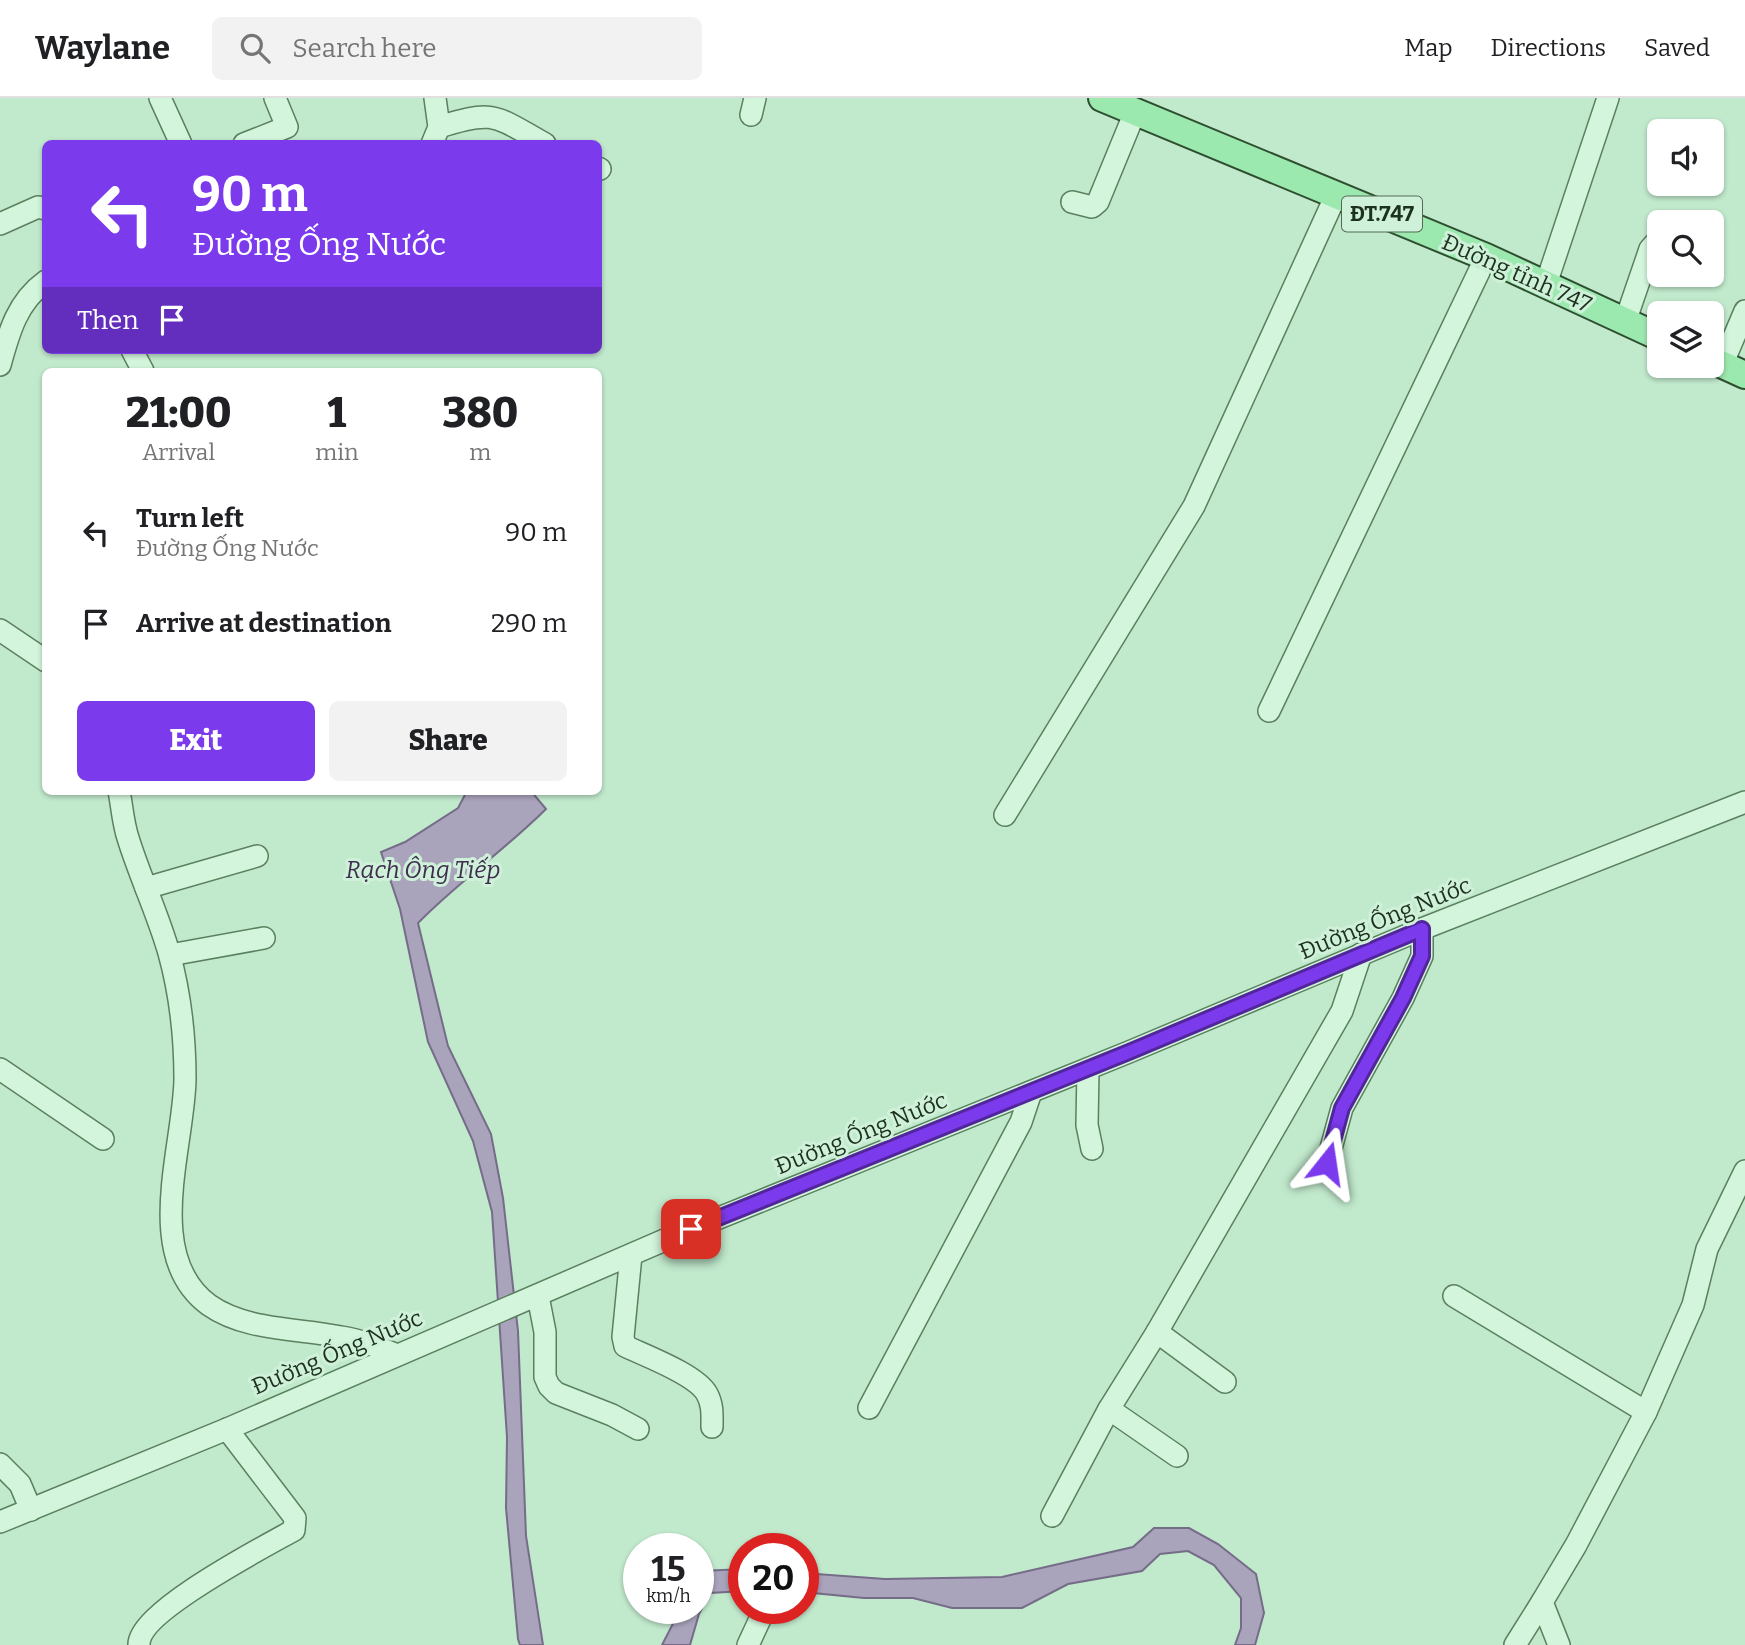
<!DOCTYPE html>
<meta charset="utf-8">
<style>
body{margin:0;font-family:Bitter,serif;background:#f2f2f2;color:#202124;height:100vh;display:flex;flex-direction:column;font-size:26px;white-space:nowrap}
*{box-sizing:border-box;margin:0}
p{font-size:23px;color:#757577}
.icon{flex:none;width:38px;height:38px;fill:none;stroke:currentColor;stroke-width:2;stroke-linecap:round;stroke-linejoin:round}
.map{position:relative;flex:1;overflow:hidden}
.side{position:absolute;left:42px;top:270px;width:560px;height:427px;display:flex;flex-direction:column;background:#fff;border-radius:10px;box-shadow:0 2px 5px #0004}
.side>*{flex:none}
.top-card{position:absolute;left:42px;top:42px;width:560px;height:214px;border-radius:10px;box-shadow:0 2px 5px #0004;background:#7c3aed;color:#fff;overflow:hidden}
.controls{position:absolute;left:1647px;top:21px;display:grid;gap:14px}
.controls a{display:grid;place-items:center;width:77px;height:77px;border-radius:10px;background:#fff;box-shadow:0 2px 5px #0004;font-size:35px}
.speed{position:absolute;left:623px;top:1435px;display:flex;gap:14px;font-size:35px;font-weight:700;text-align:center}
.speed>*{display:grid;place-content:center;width:91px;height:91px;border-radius:50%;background:#fff;box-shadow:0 2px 5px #0004;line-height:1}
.speed small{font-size:18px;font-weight:400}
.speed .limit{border:10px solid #d22;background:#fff;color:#111}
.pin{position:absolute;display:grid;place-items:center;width:60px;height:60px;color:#fff;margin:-30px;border-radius:14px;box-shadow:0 4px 10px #0006}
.me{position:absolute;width:77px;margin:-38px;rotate:15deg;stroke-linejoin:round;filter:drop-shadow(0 0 5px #0008)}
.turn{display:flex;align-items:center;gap:24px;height:147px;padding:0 35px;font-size:32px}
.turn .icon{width:91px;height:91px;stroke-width:2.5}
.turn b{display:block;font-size:49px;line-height:60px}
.then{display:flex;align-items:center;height:66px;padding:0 35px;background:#0003;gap:14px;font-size:26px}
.eta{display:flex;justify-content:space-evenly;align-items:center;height:119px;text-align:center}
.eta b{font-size:42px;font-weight:800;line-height:49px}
.action{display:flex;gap:14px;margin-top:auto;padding:14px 35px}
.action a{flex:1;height:80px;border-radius:10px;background:#7c3aed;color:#fff;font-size:28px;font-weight:800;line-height:80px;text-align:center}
.action a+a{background:#f2f2f2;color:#202124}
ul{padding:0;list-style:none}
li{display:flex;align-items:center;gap:21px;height:91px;padding:0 35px}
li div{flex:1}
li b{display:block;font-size:26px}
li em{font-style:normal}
header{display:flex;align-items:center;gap:42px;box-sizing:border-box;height:98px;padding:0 35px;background:#fff;border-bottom:2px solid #e0e0e0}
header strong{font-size:33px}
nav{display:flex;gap:38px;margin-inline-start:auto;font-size:24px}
.search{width:490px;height:63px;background:#f2f2f2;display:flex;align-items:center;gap:18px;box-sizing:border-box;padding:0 24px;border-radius:10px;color:#757577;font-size:26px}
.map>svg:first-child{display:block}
</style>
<header>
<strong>Waylane</strong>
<div class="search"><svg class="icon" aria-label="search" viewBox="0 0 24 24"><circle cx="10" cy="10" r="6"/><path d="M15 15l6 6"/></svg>Search here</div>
<nav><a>Map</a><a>Directions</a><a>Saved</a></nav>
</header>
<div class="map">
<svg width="1745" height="1547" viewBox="0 0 1745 1547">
<rect width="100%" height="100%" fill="#c1e9cc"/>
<g fill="#aaa3bc" stroke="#756c88" stroke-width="2">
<path d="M 467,693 L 531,693 L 546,711 C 505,752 458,784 418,825 L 448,948 L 491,1036 L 503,1100 L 518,1233 L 526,1438 L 543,1547 L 520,1547 L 518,1541 L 506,1410 L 507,1339 L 492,1114 L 473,1043 L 428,944 L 400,811 L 381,754 L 405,744 L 458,710 Z"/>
<polygon points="1154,1430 1189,1430 1218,1446 1256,1476 1264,1515 1255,1547 1235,1547 1241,1530 1241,1500 1214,1467 1188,1453 1160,1456 1142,1473 1068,1486 1022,1510 952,1510 913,1500 864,1500 803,1494 803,1475 885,1481 1002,1479 1133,1449"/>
<polygon points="744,1471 744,1493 710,1495 699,1516 690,1547 662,1547 681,1510 698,1510 700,1473"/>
</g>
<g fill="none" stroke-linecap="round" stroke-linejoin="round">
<defs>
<g id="minor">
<polyline points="160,0 181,46"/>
<polyline points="751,17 755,0"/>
<path d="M 439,29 C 495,11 495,18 545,46"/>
<polyline points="244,46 287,29 275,0"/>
<polyline points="432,46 439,29 435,0"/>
<polyline points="598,70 600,71"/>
<polyline points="1072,104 1092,109 1098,104 1135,14"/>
<polyline points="0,126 38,109 46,111"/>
<polyline points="1545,189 1608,0"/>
<polyline points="1625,224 1650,151 1659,141"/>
<polyline points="132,252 143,273"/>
<path d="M 0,267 C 9,234 17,204 46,183"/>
<polyline points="1722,267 1745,213"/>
<polyline points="0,532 46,563"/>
<polyline points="1269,613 1486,159"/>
<path d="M 119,693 C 122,708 123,725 128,740 C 140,779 158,816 169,855 C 180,895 185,940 185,981 C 184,1049 142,1158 209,1207 C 246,1233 298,1230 341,1239 C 361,1242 378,1249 397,1257"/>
<polyline points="1005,717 1194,408 1336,97"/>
<polyline points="146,790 257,758"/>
<polyline points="170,857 264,840"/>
<polyline points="0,971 103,1041"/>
<polyline points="1088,971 1087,1027 1092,1051"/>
<polyline points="1327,1065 1342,1010 1403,900 1422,858 1422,831"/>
<path d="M 631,1157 L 623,1239 L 625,1248 C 646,1258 697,1277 707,1296 C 713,1307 712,1317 712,1329"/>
<polyline points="538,1198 545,1234 545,1279 549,1288 556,1295 612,1317 638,1331"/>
<polyline points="1454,1198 1646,1314"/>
<polyline points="1157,1234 1109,1311 1177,1358"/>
<polyline points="1225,1284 1157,1234 1342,913 1361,856"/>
<polyline points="869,1310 1021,1024 1031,994"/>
<polyline points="0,1366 20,1386 31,1412"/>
<polyline points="1052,1418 1109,1311"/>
<polyline points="0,1424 227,1331 667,1141 1129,954 1422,831 1745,704"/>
<path d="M 139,1547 C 138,1514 264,1449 294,1432 L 295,1420 L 227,1331"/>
<polyline points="748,1547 761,1519"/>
<polyline points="1515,1547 1542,1504"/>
<polyline points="1559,1547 1542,1504 1576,1447 1646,1314 1693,1207 1707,1151 1745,1073"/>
</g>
<g id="major">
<polyline points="1102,0 1486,159 1659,239"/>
<polyline points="1712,262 1745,277"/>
</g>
</defs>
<use href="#minor" stroke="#5b805e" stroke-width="24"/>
<use href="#major" stroke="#2f4e2f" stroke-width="30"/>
<use href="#minor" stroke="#d3f5dc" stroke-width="21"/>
<use href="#major" stroke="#9ce9af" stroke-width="26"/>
</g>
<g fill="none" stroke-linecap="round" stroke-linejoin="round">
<defs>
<polyline id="route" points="691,1131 1129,954 1422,831 1422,858 1403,900 1342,1010 1327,1065"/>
</defs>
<use href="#route" stroke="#51269a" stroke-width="18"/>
<use href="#route" stroke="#7c3aed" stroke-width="12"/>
</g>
<g text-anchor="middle" stroke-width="6" stroke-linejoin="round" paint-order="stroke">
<rect fill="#d0f1d9" stroke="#536b56" stroke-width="2" x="1342" y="98.5" width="80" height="35" rx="5"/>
<g font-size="21" font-weight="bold" fill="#1d321e">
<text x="1382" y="123">ĐT.747</text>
</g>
<g font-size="23" fill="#1d321e" stroke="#d0f1d9">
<text transform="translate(1517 175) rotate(24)" y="8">Đường tỉnh 747</text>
<text transform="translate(1385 820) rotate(-22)" y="8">Đường Ống Nước</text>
<text transform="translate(861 1035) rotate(-22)" y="8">Đường Ống Nước</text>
<text transform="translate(337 1254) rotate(-23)" y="8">Đường Ống Nước</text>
</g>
<g font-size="24" font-style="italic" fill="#3f2e50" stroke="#d0f1d9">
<text x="423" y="780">Rạch Ông Tiếp</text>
</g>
</g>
</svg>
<div class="controls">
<a><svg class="icon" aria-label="sound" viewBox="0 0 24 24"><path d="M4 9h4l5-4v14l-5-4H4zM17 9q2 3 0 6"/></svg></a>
<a><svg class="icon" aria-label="search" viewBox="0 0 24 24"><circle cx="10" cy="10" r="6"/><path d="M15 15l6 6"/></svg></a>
<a><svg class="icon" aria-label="layers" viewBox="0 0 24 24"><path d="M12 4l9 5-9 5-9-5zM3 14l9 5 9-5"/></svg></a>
</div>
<div class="speed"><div>15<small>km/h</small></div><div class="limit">20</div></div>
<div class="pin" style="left:691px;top:1131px;background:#d93025"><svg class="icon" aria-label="arrive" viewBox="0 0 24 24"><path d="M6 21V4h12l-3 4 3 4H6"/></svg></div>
<svg class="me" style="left:1327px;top:1065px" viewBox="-20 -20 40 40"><path d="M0-17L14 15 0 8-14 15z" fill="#7c3aed" stroke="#fff" stroke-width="4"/></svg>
<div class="top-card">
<div class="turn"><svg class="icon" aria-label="left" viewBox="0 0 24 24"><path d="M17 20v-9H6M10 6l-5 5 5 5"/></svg><div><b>90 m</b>Đường Ống Nước</div></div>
<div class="then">Then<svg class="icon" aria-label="arrive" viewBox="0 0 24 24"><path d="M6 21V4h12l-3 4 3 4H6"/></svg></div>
</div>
<section class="side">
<div class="eta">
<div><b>21:00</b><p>Arrival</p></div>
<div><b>1</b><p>min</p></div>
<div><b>380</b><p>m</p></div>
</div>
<ul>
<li><svg class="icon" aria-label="left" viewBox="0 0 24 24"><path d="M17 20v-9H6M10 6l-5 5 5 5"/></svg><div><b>Turn left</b><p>Đường Ống Nước</p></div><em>90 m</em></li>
<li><svg class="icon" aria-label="arrive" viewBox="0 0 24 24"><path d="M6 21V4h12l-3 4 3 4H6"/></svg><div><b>Arrive at destination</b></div><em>290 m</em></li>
</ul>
<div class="action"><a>Exit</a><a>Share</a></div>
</section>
</div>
